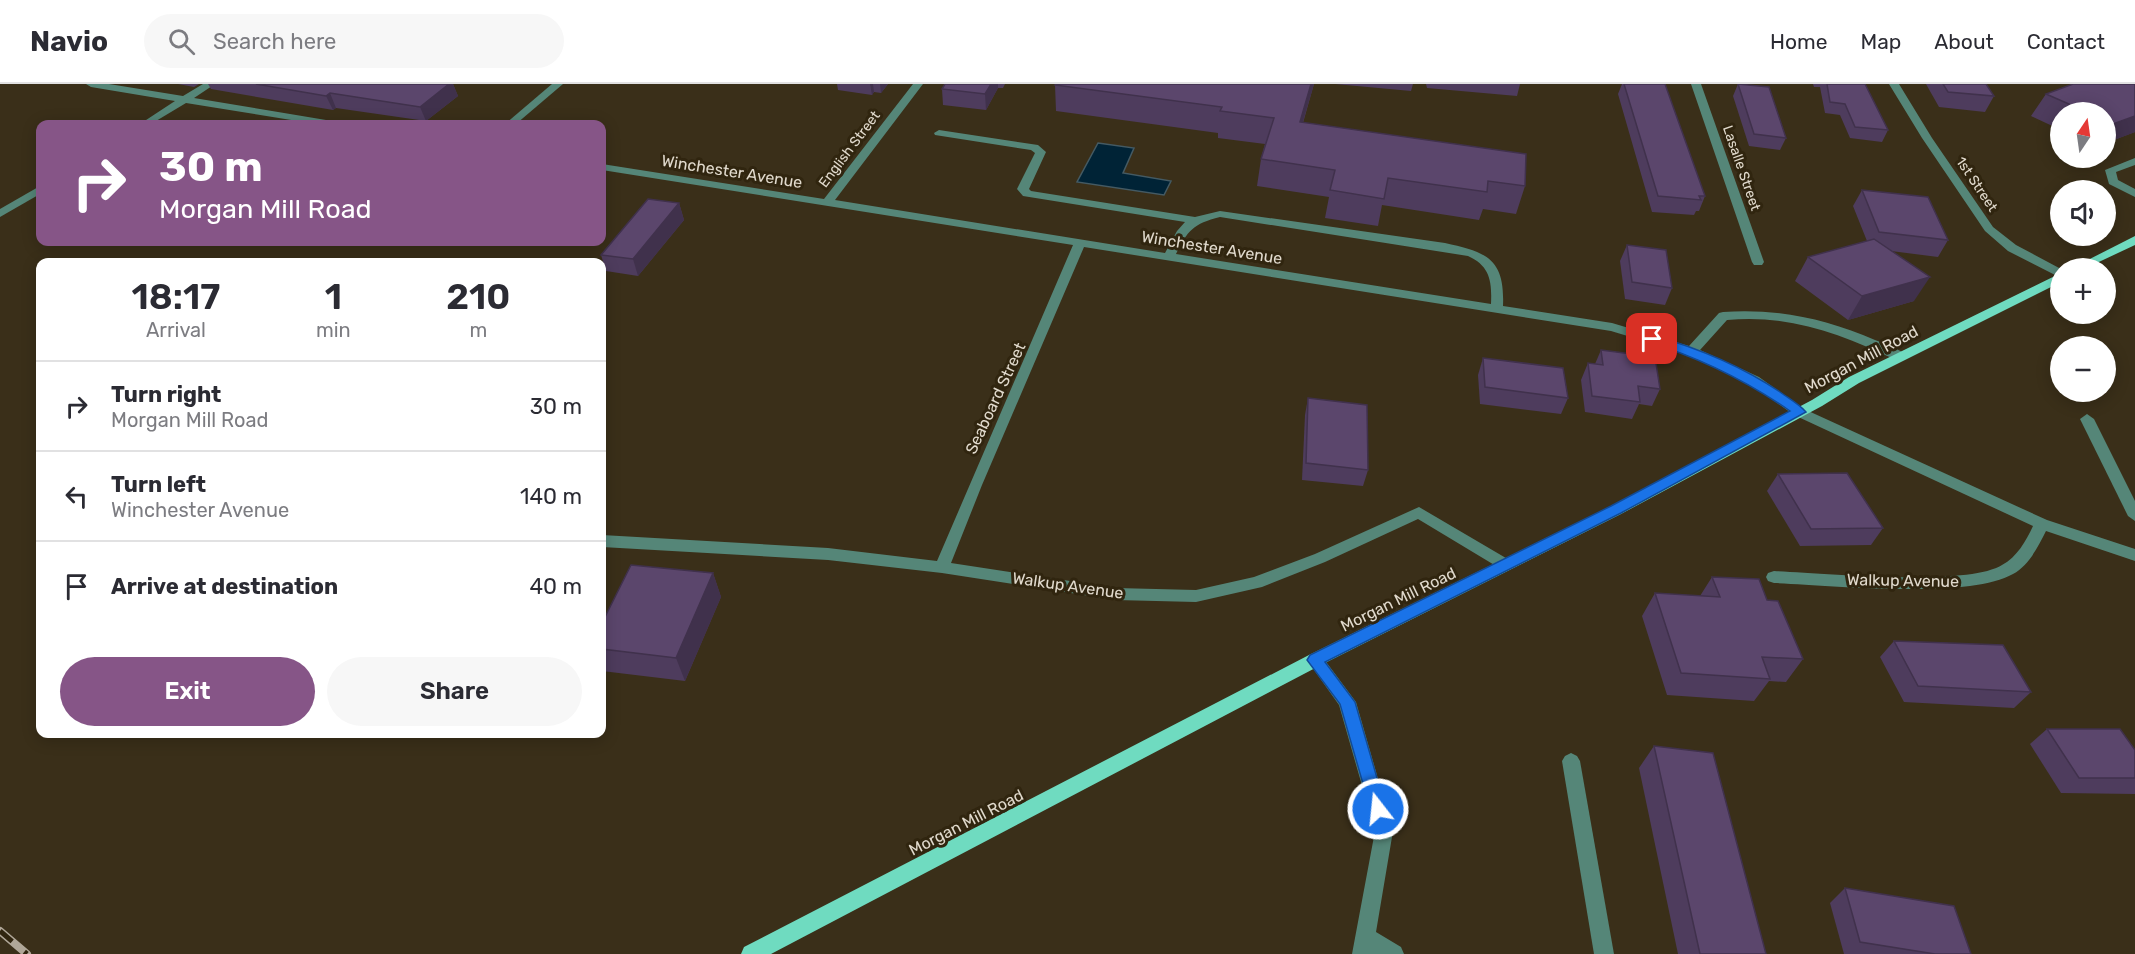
<!DOCTYPE html>
<meta charset="utf-8">
<style>
body{margin:0;font-family:Rubik,sans-serif;background:#f7f7f7;color:#2b2b33;height:100vh;display:flex;flex-direction:column;font-size:22px;white-space:nowrap}
*{box-sizing:border-box;margin:0}
p{font-size:20px;color:#7c7c81}
.icon{flex:none;width:33px;height:33px;fill:none;stroke:currentColor;stroke-width:2;stroke-linecap:round;stroke-linejoin:round}
.map{position:relative;flex:1;overflow:hidden}
.sheet{position:absolute;left:36px;top:174px;width:570px;height:480px;display:flex;flex-direction:column;background:#fff;border-radius:12px;box-shadow:0 3px 15px #0003}
.sheet>*{flex:none}
.hud{position:absolute;left:36px;top:36px;width:570px;height:126px;border-radius:12px;box-shadow:0 3px 15px #0003;background:#865587;color:#fff;overflow:hidden}
.needle{width:39px;rotate:13deg}
.tools{position:absolute;left:2050px;top:18px;display:grid;gap:12px}
.tools a{display:grid;place-items:center;width:66px;height:66px;border-radius:50%;background:#fff;box-shadow:0 3px 15px #0003;font-size:30px}
.pin{position:absolute;display:grid;place-items:center;width:51px;height:51px;color:#fff;margin:-26px;border-radius:12px;box-shadow:0 3px 9px #0006}
.me{position:absolute;width:66px;margin:-33px;rotate:344deg;stroke-linejoin:round;filter:drop-shadow(0 0 4px #0008)}
.turn{display:flex;align-items:center;gap:21px;height:126px;padding:0 24px;font-size:27px}
.turn .icon{width:78px;height:78px;stroke-width:2.5}
.turn b{display:block;font-size:42px;line-height:51px}
.eta{display:flex;justify-content:space-evenly;align-items:center;height:102px;text-align:center}
.eta b{font-size:36px;font-weight:600;line-height:42px}
.cta{display:flex;gap:12px;margin-top:auto;padding:12px 24px}
.cta a{flex:1;height:69px;border-radius:36px;background:#865587;color:#fff;font-size:24px;font-weight:600;line-height:69px;text-align:center}
.cta a+a{background:#f7f7f7;color:#2b2b33}
ul{padding:0;list-style:none}
li{display:flex;align-items:center;gap:18px;height:90px;padding:0 24px;border-top:2px solid #e1e1e2}
li div{flex:1}
li b{display:block;font-size:22px}
li em{font-style:normal}
header{display:flex;align-items:center;gap:36px;box-sizing:border-box;height:84px;padding:0 30px;background:#fff;border-bottom:2px solid #e1e1e2}
header strong{font-size:28px}
nav{display:flex;gap:33px;margin-inline-start:auto;font-size:21px}
.search{width:420px;height:54px;background:#f7f7f7;display:flex;align-items:center;gap:15px;box-sizing:border-box;padding:0 21px;border-radius:33px;color:#7c7c81;font-size:22px}
.map>svg:first-child{display:block}
</style>
<header>
<strong>Navio</strong>
<div class="search"><svg class="icon" aria-label="search" viewBox="0 0 24 24"><circle cx="10" cy="10" r="6"/><path d="M15 15l6 6"/></svg>Search here</div>
<nav><a>Home</a><a>Map</a><a>About</a><a>Contact</a></nav>
</header>
<div class="map">
<svg width="2135" height="870" viewBox="0 0 2135 870">
<rect width="100%" height="100%" fill="#3a2f19"/>
<polygon fill="#002336" stroke="#445a63" stroke-width="1.5" points="1098,59 1134,64 1123,89 1171,97 1164,111 1077,98"/>
<g fill="none" stroke-linecap="round" stroke-linejoin="round">
<g fill="#558678" fill-rule="evenodd">
<polygon points="86,0 109,0 183,12 203,0 215,0 194,14 332,37 337,40 316,40 186,19 151,40 140,40 175,17 91,3"/>
<polygon points="552,0 563,0 516,40 505,40"/>
<path d="M 913,0 L 923,0 L 835,116 L 1165,169 L 1177,147 L 1185,138 L 1023,112 L 1017,105 L 1035,69 L 1031,66 L 935,51 L 934,49 L 939,46 L 1038,61 L 1046,68 L 1029,105 L 1031,107 L 1195,133 L 1220,127 L 1445,159 C 1487,168 1505,175 1503,222 L 1612,239 L 1689,262 L 1719,229 L 1723,228 C 1777,224 1826,235 1875,256 C 1885,260 1901,265 1908,273 L 1901,277 L 1896,276 C 1841,250 1789,230 1727,236 L 1700,266 L 1759,293 L 1804,325 L 2047,436 L 2135,465 L 2135,477 L 2046,447 C 2038,463 2029,481 2013,490 C 1967,516 1830,501 1774,499 L 1768,497 L 1766,493 L 1768,489 L 1774,487 C 1821,489 1967,503 2002,481 C 2017,473 2026,457 2033,442 L 1794,331 L 1749,299 L 1720,284 L 1687,270 L 1611,247 L 1084,163 L 982,401 L 951,479 L 1116,504 L 1196,506 L 1254,493 L 1315,470 L 1419,423 L 1511,477 L 1514,481 L 1511,485 L 1501,485 L 1418,435 L 1325,478 L 1262,503 L 1196,518 L 1116,516 L 942,489 L 828,476 L 602,463 L 602,451 L 828,464 L 937,477 L 1073,161 L 602,86 L 602,80 L 824,115 ZM 1220,133 L 1468,172 C 1490,182 1492,197 1491,220 L 1176,170 C 1188,146 1193,140 1220,133 Z"/>
<polygon points="1691,0 1701,0 1764,178 1762,181 1754,181 1752,178"/>
<polygon points="1889,0 1899,0 1932,54 1993,143 2016,161 2061,185 2061,194 2008,167 1985,147 1922,54"/>
<polygon points="2135,74 2135,81 2116,88 2118,96 2135,105 2135,113 2109,100 2105,86"/>
<polygon points="40,102 40,110 0,133 0,125"/>
<polygon points="2087,330 2094,335 2135,417 2135,437 2128,432 2080,335"/>
<polygon points="1315,569 1321,571 1356,618 1393,747 1376,848 1401,863 1404,870 1352,870 1375,747 1339,621 1307,576 1309,571"/>
<polygon points="1571,669 1577,672 1580,677 1614,870 1594,870 1562,677 1565,672"/>
</g>
<g fill="#6fdbc0" fill-rule="evenodd">
<polygon points="2135,152 2135,161 2086,184 2072,184"/>
<polygon points="2061,189 2061,198 1859,299 1822,322 1621,430 1321,581 771,870 741,870 744,863 1309,571 1611,422 1812,316 1849,293"/>
</g>
<defs>
<polyline id="rail" points="0,847 27,870"/>
</defs>
<use href="#rail" stroke="#b0a798" stroke-width="8"/>
<use href="#rail" stroke="#30250f" stroke-width="5" stroke-dasharray="16" stroke-linecap="butt"/>
</g>
<g fill="#4e3c5d">
<polygon points="178,0 199,0 194,3"/>
<polygon points="208,0 453,0 458,12 426,37 336,24 333,26 211,5"/>
<polygon points="837,0 888,0 881,9 874,8 872,11 838,6"/>
<polygon points="945,0 1005,0 1003,4 998,4 986,26 943,21 942,5"/>
<polygon points="1314,0 1303,39 1525,102 1516,130 1483,125 1479,136 1382,121 1378,142 1325,134 1329,113 1257,102 1261,75 1265,60 1218,54 1218,49 1056,27 1055,1"/>
<polygon points="1335,0 1413,0 1411,7"/>
<polygon points="1426,0 1520,0 1517,12 1427,4"/>
<polygon points="1622,0 1665,0 1705,112 1699,127 1696,127 1694,131 1652,128 1618,10"/>
<polygon points="1738,0 1786,54 1780,66 1749,62 1733,12"/>
<polygon points="1813,0 1865,0 1888,46 1882,58 1850,54 1840,31 1825,29 1820,3 1814,3"/>
<polygon points="1926,0 1986,0 1994,12 1985,28 1939,23"/>
<polygon points="2073,0 2135,0 2135,48 2106,59 2106,28 2061,28 2061,46 2031,32 2046,10"/>
<polygon points="1862,106 1948,156 1938,173 1891,167 1914,217 1848,236 1795,197 1808,173 1867,157 1853,122"/>
<polygon points="679,119 684,136 638,192 606,187 601,171"/>
<polygon points="1627,161 1672,204 1665,221 1625,215 1620,177"/>
<polygon points="1601,266 1660,305 1652,322 1639,320 1632,335 1585,328 1581,296 1588,279 1595,280"/>
<polygon points="1483,274 1568,314 1561,330 1480,320 1478,291"/>
<polygon points="1308,314 1368,386 1363,402 1302,396 1305,331"/>
<polygon points="1778,390 1883,444 1871,461 1800,462 1767,407"/>
<polygon points="713,489 721,513 685,597 602,587 602,539"/>
<polygon points="1712,493 1767,516 1803,575 1786,598 1769,597 1754,617 1667,611 1642,532 1655,509 1700,512"/>
<polygon points="1894,557 2031,608 2014,624 1904,618 1880,573"/>
<polygon points="2047,645 2135,666 2135,710 2061,709 2030,660"/>
<polygon points="1654,662 1766,870 1678,870 1639,684"/>
<polygon points="1845,804 1971,870 1844,870 1830,819"/>
</g>
<g fill="#40314c">
<polygon points="449,0 453,0 458,12 426,37 420,23"/>
<polygon points="870,0 873,0 874,8 872,11"/>
<polygon points="880,0 888,0 881,9"/>
<polygon points="991,0 998,0 998,4 986,26 985,10"/>
<polygon points="1311,0 1314,0 1295,65 1300,38"/>
<polygon points="330,9 336,24 333,26 326,12"/>
<polygon points="2135,32 2135,48 2106,59 2106,51 2113,40"/>
<polygon points="679,119 684,136 638,192 633,175"/>
<polygon points="1930,193 1914,217 1848,236 1862,212"/>
<polygon points="713,489 721,513 685,597 676,574"/>
</g>
<g fill="#5b466c" stroke="#40314c" stroke-width="1.5">
<polygon points="256,0 449,0 420,23 330,9 326,12"/>
<polygon points="945,0 991,0 985,10 942,5"/>
<polygon points="1056,0 1311,0 1300,38 1526,70 1525,102 1488,97 1487,108 1388,94 1384,115 1330,106 1335,86 1261,75 1274,34 1220,27 1222,23 1055,1"/>
<polygon points="1624,0 1665,0 1705,112 1699,112 1701,116 1658,112"/>
<polygon points="1738,0 1769,3 1786,54 1754,50"/>
<polygon points="1827,0 1865,0 1888,46 1855,43 1845,20 1830,18"/>
<polygon points="1943,0 1986,0 1994,12 1948,8"/>
<polygon points="2073,0 2135,0 2135,32 2113,40 2106,37 2106,28 2087,28 2046,10"/>
<polygon points="1862,106 1928,113 1948,156 1879,148"/>
<polygon points="648,115 679,119 633,175 601,171"/>
<polygon points="1874,155 1930,193 1862,212 1808,173"/>
<polygon points="1627,161 1666,166 1672,204 1632,198"/>
<polygon points="1601,266 1655,273 1660,305 1638,302 1640,318 1592,312 1588,279 1603,281"/>
<polygon points="1483,274 1563,284 1568,314 1485,303"/>
<polygon points="1308,314 1367,321 1368,386 1306,379"/>
<polygon points="1847,389 1883,444 1811,445 1778,390"/>
<polygon points="631,481 713,489 676,574 602,565 602,539"/>
<polygon points="1712,493 1759,495 1767,516 1778,517 1803,575 1762,573 1770,595 1681,589 1655,509 1720,513"/>
<polygon points="1894,557 2003,561 2031,608 1918,602"/>
<polygon points="2047,645 2120,645 2135,666 2135,694 2079,694"/>
<polygon points="1654,662 1713,669 1766,870 1700,870"/>
<polygon points="1845,804 1954,822 1971,870 1935,870 1860,858"/>
</g>
<path fill="#1a73e8" stroke="#114b97" stroke-width="1.5" d="M 1652,251 C 1698,264 1740,281 1780,308 C 1788,314 1799,320 1806,328 L 1621,429 L 1325,578 L 1355,618 L 1386,725 L 1384,731 L 1378,733 L 1372,731 L 1340,620 L 1307,576 L 1310,571 L 1611,422 L 1790,327 C 1745,296 1701,274 1648,258 L 1648,253 Z"/>
<g text-anchor="middle" stroke-width="6" stroke-linejoin="round" paint-order="stroke">
<g font-size="14" fill="#e1dacd" stroke="#30250f">
<text transform="translate(849 65) rotate(-53)" y="5">English Street</text>
<text transform="translate(1742 84) rotate(71)" y="5">Lasalle Street</text>
<text transform="translate(1977 100) rotate(56)" y="5">1st Street</text>
</g>
<g font-size="16" fill="#e1dacd" stroke="#30250f">
<text transform="translate(732 87) rotate(9)" y="6">Winchester Avenue</text>
<text transform="translate(1212 163) rotate(9)" y="6">Winchester Avenue</text>
<text transform="translate(1861 275) rotate(-28)" y="6">Morgan Mill Road</text>
<text transform="translate(995 314) rotate(-65)" y="6">Seaboard Street</text>
<text transform="translate(1903 496) rotate(1)" y="6">Walkup Avenue</text>
<text transform="translate(1068 501) rotate(8)" y="6">Walkup Avenue</text>
<text transform="translate(1398 515) rotate(-26)" y="6">Morgan Mill Road</text>
<text transform="translate(966 738) rotate(-27)" y="6">Morgan Mill Road</text>
</g>
</g>
</svg>
<div class="tools">
<a><svg class="needle" viewBox="-14 -14 28 28"><path d="M0-13l5 13h-10z" fill="#e53935"/><path d="M0 13l5-13h-10z" fill="#7c7c81"/></svg></a>
<a><svg class="icon" aria-label="sound" viewBox="0 0 24 24"><path d="M4 9h4l5-4v14l-5-4H4zM17 9q2 3 0 6"/></svg></a>
<a>+</a>
<a>−</a>
</div>
<div class="pin" style="left:1652px;top:255px;background:#d93025"><svg class="icon" aria-label="arrive" viewBox="0 0 24 24"><path d="M6 21V4h12l-3 4 3 4H6"/></svg></div>
<svg class="me" style="left:1378px;top:725px" viewBox="-20 -20 40 40"><circle r="17" fill="#1a73e8" stroke="#fff" stroke-width="3"/><path d="M0-11L8 9 0 5-8 9z" fill="#fff"/></svg>
<div class="hud">
<div class="turn"><svg class="icon" aria-label="right" viewBox="0 0 24 24"><path d="M7 20v-9h11M14 6l5 5-5 5"/></svg><div><b>30 m</b>Morgan Mill Road</div></div>
</div>
<section class="sheet">
<div class="eta">
<div><b>18:17</b><p>Arrival</p></div>
<div><b>1</b><p>min</p></div>
<div><b>210</b><p>m</p></div>
</div>
<ul>
<li><svg class="icon" aria-label="right" viewBox="0 0 24 24"><path d="M7 20v-9h11M14 6l5 5-5 5"/></svg><div><b>Turn right</b><p>Morgan Mill Road</p></div><em>30 m</em></li>
<li><svg class="icon" aria-label="left" viewBox="0 0 24 24"><path d="M17 20v-9H6M10 6l-5 5 5 5"/></svg><div><b>Turn left</b><p>Winchester Avenue</p></div><em>140 m</em></li>
<li><svg class="icon" aria-label="arrive" viewBox="0 0 24 24"><path d="M6 21V4h12l-3 4 3 4H6"/></svg><div><b>Arrive at destination</b></div><em>40 m</em></li>
</ul>
<div class="cta"><a>Exit</a><a>Share</a></div>
</section>
</div>
